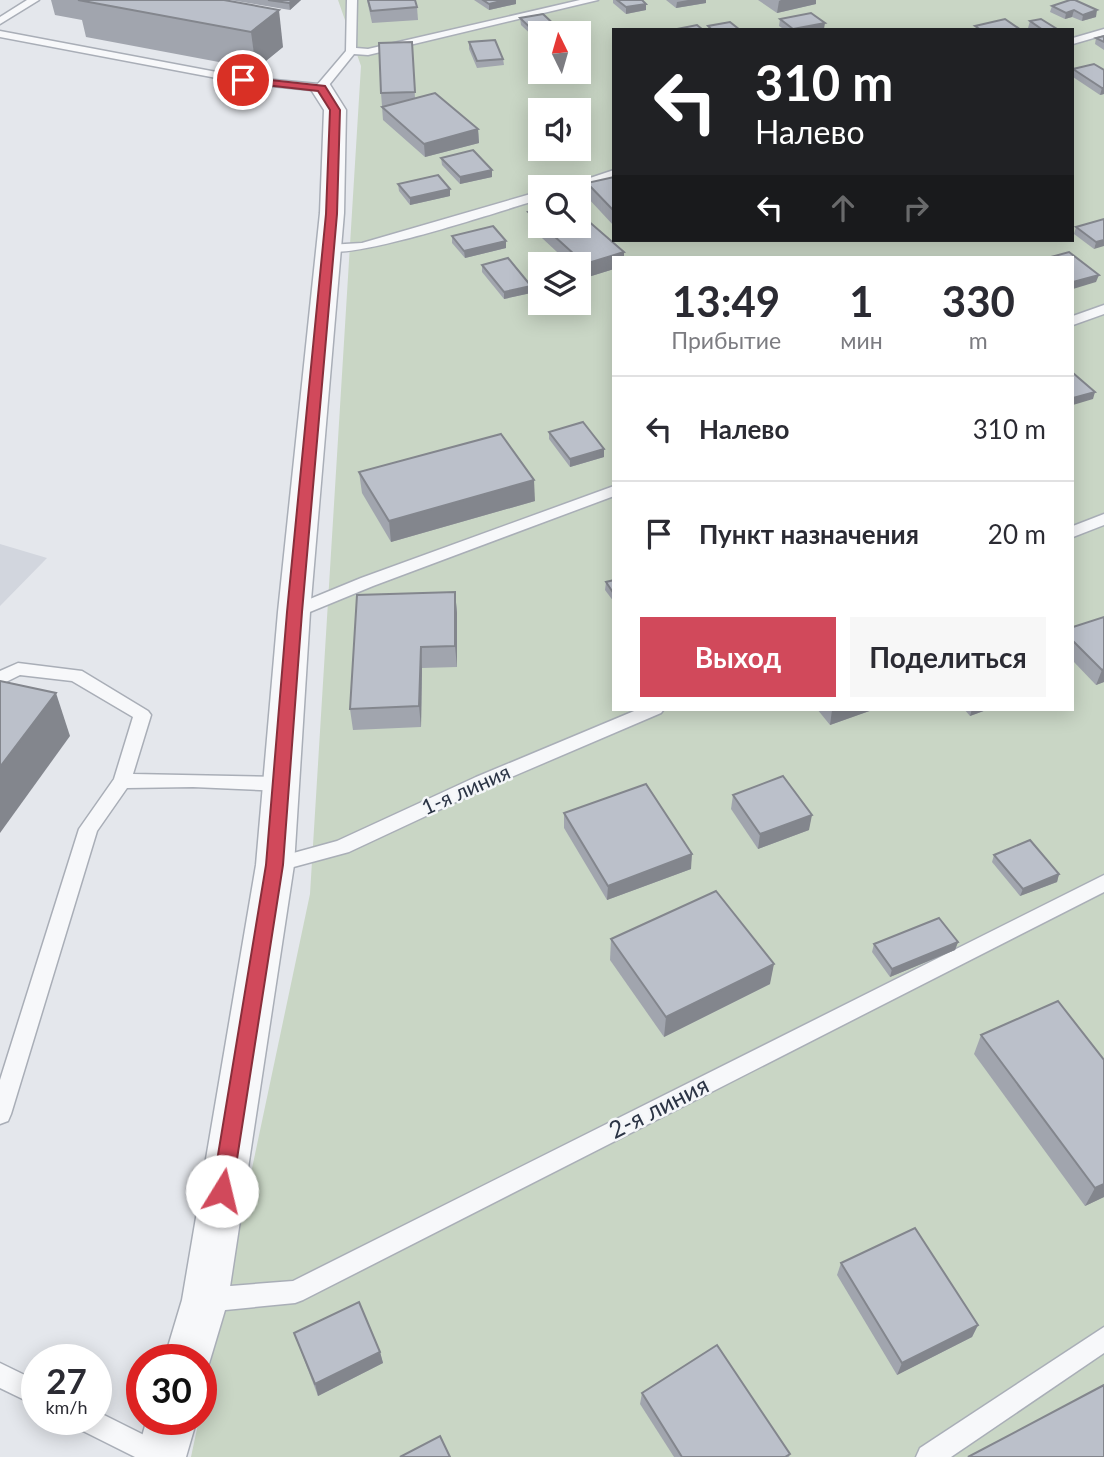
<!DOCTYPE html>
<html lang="ru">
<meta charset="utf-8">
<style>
body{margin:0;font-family:Lato,sans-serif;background:#f7f7f7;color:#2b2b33;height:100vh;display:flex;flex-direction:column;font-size:26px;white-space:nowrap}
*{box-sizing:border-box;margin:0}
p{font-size:23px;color:#7c7c81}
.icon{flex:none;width:38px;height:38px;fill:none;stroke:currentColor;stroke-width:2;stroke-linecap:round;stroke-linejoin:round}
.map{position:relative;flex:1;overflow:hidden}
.panel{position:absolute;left:612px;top:256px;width:462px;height:455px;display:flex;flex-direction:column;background:#fff;border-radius:0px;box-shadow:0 4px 18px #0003}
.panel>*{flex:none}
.guide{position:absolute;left:612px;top:28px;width:462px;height:214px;border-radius:0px;box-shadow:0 4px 18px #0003;background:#202124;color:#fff;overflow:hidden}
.needle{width:46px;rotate:355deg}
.buttons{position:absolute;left:528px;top:21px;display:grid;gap:14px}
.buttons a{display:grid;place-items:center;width:63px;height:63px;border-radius:0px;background:#fff;box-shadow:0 4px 18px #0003;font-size:35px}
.speed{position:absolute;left:21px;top:1344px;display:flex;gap:14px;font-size:35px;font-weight:700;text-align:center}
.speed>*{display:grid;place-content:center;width:91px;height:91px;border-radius:50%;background:#fff;box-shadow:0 4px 18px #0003;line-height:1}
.speed small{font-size:18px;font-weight:400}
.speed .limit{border:10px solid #d22;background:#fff;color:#111}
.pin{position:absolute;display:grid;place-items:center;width:60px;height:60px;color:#fff;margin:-30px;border:4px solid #fff;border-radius:50%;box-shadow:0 2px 7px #0007}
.me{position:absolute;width:77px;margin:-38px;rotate:9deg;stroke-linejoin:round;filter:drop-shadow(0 0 5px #0008)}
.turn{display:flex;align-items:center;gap:24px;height:147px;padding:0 28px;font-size:32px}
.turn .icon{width:91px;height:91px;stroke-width:2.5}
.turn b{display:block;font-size:49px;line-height:60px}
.lanes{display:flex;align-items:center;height:66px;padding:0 28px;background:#0003;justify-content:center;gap:35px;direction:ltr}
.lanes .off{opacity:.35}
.eta{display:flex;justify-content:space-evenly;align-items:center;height:119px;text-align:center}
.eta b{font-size:42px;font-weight:700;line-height:49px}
.button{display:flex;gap:14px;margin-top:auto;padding:14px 28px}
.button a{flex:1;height:80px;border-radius:0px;background:#d1495b;color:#fff;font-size:28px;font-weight:700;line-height:80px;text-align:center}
.button a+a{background:#f7f7f7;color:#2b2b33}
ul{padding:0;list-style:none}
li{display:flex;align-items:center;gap:21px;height:105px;padding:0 28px;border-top:2px solid #e1e1e2}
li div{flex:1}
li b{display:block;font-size:26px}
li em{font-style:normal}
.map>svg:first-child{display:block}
</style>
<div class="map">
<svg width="1104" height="1457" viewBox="0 0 1104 1457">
<rect width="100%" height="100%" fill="#e4e7ec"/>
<polygon fill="#d2d6de" points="0,544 47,558 0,606"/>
<path fill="#c9d6c5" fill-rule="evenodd" d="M 338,0 L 1104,0 L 1104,1457 L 191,1457 L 310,894 L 361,66 ZM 614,30 L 1073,30 L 1073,240 L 614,240 ZM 541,33 L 579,33 L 579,72 L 541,72 ZM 541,110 L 579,110 L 579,149 L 541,149 ZM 541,187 L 579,187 L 579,226 L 541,226 ZM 614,257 L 1073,257 L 1073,709 L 614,709 ZM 541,264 L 579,264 L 579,303 L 541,303 Z"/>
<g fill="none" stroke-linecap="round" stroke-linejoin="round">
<defs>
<g id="lane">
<polygon points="27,0 39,0 0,24 0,17"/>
<polygon points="347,0 357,0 356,48 368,49 580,0 598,0 368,55 354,54 325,90 321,91 243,83 0,37 0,31 243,77 318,84 346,51"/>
<polygon points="1104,29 1104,35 1073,44 1073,38"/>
<polygon points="614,170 614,178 579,188 563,187"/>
<path d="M 541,191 L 541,199 C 508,208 342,265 322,249 L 328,245 L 362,243 Z"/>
<polygon points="1104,305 1104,314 1073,325 1073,316"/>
<polygon points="614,486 614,496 373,586 300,616 294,618 286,612 288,608 361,578"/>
<polygon points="1104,514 1104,525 1073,537 1073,526"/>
<polygon points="18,663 82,671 148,711 151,715 133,774 282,777 288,779 291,784 288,789 282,791 193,787 127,788 97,831 11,1114 8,1121 0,1124 0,1080 79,829 114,779 133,717 72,681 20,675 0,685 0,671"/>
<polygon points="639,709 664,709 661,713 488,787 349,852 275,872 268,870 266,865 268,860 337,841 476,777"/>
<polygon points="1104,875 1104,892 303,1300 295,1303 205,1312 197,1308 193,1300 197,1292 205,1288 293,1281"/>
<polygon points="1104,1327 1104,1353 951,1457 916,1457 920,1448"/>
<polygon points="0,1363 37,1381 37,1406 0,1388"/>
<polygon points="96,1411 170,1448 174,1457 135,1457 77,1428 74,1419 96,1419"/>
</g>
<g id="street">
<polygon points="321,82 329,83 346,110 344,213 310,612 294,865 228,1300 205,1377 201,1379 201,1360 164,1360 182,1300 256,865 278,612 320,213 324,110 310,88"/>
<polygon points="147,1419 197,1419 186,1457 136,1457"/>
</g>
</defs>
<use href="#lane" stroke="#a9aeb7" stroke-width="3"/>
<use href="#street" stroke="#a9aeb7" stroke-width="3"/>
<use href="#lane" fill="#f7f8fa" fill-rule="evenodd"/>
<use href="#street" fill="#f7f8fa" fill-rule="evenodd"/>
</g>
<g fill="#a1a5ae">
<polygon points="51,0 224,0 283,47 256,69 86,37 82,20 55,15"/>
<polygon points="230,0 301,0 290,10"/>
<polygon points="367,0 415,0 417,7 418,20 372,23"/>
<polygon points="474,0 516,0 516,4 489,10"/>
<polygon points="613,0 642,0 646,4 646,10 626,14 613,3"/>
<polygon points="666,0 706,0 706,3 676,8"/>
<polygon points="758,0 816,0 816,4 777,13"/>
<polygon points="1070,0 1096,17 1082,21 1072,17 1065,19 1050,12 1052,6"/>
<polygon points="543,14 539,42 521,25 520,18"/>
<polygon points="780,19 824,29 785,30 779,26"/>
<polygon points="1030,21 1057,30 1031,30 1028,28"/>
<polygon points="1104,36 1104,50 1095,44 1096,38"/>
<polygon points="412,42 415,98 478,129 479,143 425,157 383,120 382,107 385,106 382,106 381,93"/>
<polygon points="469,42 503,59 504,65 477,68 469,49"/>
<polygon points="1094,64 1104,94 1100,95 1073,77 1073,69"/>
<polygon points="441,158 492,170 492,177 460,184 442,165"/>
<polygon points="614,177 614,226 587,197 587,183"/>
<polygon points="398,184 450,196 410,205 399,191"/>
<polygon points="541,208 541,226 579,226 624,252 624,257 614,257 614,269 585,278 579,273 579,264 570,264 528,225 528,212"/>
<polygon points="1104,219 1094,249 1074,234 1076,227"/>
<polygon points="452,236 506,241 506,248 465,258 452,243"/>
<polygon points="482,265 531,286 531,293 504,299 482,272"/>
<polygon points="549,432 604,449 604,457 570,467 549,439"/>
<polygon points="359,472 535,501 391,542 362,493"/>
<polygon points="614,580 614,602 605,590 606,582"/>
<polygon points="455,592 457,613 457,667 422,668 421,727 353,730 350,709"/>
<polygon points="1104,617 1104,682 1096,685 1073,661 1073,627"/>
<polygon points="817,709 875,709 830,725"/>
<polygon points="964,709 989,709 970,716"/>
<polygon points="733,795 809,830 758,849 731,809"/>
<polygon points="564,813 691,869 607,900 564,828"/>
<polygon points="994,855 1059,874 1057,882 1020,896 992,862"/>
<polygon points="611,939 770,984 664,1037 610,960"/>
<polygon points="958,942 955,950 890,977 872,952 874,944"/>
<polygon points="981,1035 1104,1060 1104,1197 1085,1206 974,1054"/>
<polygon points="841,1263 978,1325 972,1337 897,1375 837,1275"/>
<polygon points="294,1333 380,1352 383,1363 318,1396"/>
<polygon points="642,1393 790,1454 789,1457 674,1457 640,1404"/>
</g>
<g fill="#83868d">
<polygon points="293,0 301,0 290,10 289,3"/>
<polygon points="505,0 516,0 516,4 489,10 489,4"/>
<polygon points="688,0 706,0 706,3 676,8 677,2"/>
<polygon points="781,0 816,0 816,4 777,13 779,1"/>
<polygon points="646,4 646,10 626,14 626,7"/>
<polygon points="279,10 283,47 256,69 251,32"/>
<polygon points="1074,10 1072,17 1065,19 1066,13"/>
<polygon points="1097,10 1096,17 1082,21 1083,15"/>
<polygon points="825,23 824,29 793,30 793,29"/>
<polygon points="1102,88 1104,88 1104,94 1100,95"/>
<polygon points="478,129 479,143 425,157 424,144"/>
<polygon points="492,170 492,177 460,184 460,177"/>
<polygon points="450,189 450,196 410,205 410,198"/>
<polygon points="1104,240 1104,246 1094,249 1096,242"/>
<polygon points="506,241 506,248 465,258 464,251"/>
<polygon points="624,252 624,257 614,257 614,269 585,278 585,264"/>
<polygon points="1099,275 1096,282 1073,289 1073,282"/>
<polygon points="531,286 531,293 504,299 504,292"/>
<polygon points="1095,392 1093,399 1073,405 1073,398"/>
<polygon points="604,449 604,457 570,467 570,459"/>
<polygon points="534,480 535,501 391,542 389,521"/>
<polygon points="455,592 457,613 457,667 455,646"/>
<polygon points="421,647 422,668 421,727 419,706"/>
<polygon points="1104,669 1104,682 1096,685 1102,670"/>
<polygon points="56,693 70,736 0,833 0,767"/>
<polygon points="836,709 875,709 830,725 832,710"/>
<polygon points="972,709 989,709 970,716"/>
<polygon points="812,815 809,830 758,849 760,834"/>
<polygon points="692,854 691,869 607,900 608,886"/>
<polygon points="1059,874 1057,882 1020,896 1023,889"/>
<polygon points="958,942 955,950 890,977 892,969"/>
<polygon points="774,964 770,984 664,1037 666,1017"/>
<polygon points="1104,1184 1104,1197 1085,1206 1095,1188"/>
<polygon points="978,1325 972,1337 897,1375 902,1363"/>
<polygon points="380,1352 383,1363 318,1396 315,1384"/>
</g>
<g fill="#bbc0ca" stroke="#83868d" stroke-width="2">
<polygon points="78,0 224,0 279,10 251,32"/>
<polygon points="268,0 293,0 289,3"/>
<polygon points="368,0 415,0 417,7 371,11"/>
<polygon points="483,0 505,0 489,4"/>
<polygon points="617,0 642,0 646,4 626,7"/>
<polygon points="1070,0 1075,0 1097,10 1083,15 1074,10 1066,13 1052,6"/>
<polygon points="811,13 825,23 793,29 780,19"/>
<polygon points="543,14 561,31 552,33 541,33 541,35 539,36 520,18"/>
<polygon points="1005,19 1021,30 981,30 975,26"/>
<polygon points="1041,19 1057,29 1043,30 1030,21"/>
<polygon points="730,22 740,30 712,30 708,26"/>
<polygon points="697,25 703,30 672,30"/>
<polygon points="1104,36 1104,42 1096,38"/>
<polygon points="495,40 503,59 477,61 469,42"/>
<polygon points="412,42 415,92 381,93 379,43"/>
<polygon points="1094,64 1104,70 1104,88 1102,88 1073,69"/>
<polygon points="435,93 478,129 424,144 382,107"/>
<polygon points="473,150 492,170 460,177 441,158"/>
<polygon points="438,175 450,189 410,198 398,184"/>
<polygon points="614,177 614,211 587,183"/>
<polygon points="541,208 541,223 528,212"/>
<polygon points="579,213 624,252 585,264 543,226 579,226"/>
<polygon points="1104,219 1104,240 1096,242 1076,227"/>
<polygon points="493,226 506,241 464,251 452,236"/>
<polygon points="1069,252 1099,275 1073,282 1073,257 1051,257"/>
<polygon points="508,258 531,286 504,292 482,265"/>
<polygon points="1073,373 1095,392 1073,398"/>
<polygon points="583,422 604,449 570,459 549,432"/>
<polygon points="501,434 534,480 389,521 359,472"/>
<polygon points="614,580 614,594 606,582"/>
<polygon points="455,592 455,646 421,647 419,706 350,709 357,595"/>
<polygon points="1104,617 1104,669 1102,670 1073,641 1073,627"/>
<polygon points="0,681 56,693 0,767"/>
<polygon points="783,776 812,815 760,834 733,795"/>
<polygon points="646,784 692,854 608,886 564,813"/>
<polygon points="1030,840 1059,874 1023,889 994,855"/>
<polygon points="716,891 774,964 666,1017 611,939"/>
<polygon points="939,918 958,942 892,969 874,944"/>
<polygon points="1058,1001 1104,1060 1104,1184 1095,1188 981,1035"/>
<polygon points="915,1228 978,1325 902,1363 841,1263"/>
<polygon points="359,1302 380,1352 315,1384 294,1333"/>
<polygon points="717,1345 790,1454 785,1457 682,1457 642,1393"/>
<polygon points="1104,1385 1104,1457 968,1457"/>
<polygon points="440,1436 450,1457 400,1457"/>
</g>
<polygon fill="#d1495b" stroke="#882f3b" stroke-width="2" points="243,77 325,86 340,110 337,214 302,612 283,865 232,1191 229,1198 222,1201 215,1198 212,1191 266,865 287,612 326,214 330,110 318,91 239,82"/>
<g text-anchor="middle" stroke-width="5" stroke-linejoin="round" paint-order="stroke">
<g font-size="21" fill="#2b3445" stroke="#f4f6f9">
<text transform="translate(466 790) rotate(-24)" y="7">1-я линия</text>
</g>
<g font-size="24" fill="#2b3445" stroke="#f4f6f9">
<text transform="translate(659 1108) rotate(-27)" y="8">2-я линия</text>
</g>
</g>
</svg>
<div class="buttons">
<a><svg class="needle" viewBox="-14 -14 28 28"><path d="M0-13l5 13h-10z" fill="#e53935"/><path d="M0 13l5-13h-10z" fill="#7c7c81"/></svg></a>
<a><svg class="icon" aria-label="sound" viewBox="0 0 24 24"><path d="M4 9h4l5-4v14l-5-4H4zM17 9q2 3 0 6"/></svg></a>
<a><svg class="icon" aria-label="search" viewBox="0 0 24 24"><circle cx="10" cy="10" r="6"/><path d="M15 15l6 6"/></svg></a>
<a><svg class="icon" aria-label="layers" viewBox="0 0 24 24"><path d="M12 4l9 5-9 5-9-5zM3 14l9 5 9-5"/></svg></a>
</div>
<div class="speed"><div>27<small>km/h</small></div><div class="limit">30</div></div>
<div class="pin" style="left:243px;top:80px;background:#d93025"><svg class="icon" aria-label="arrive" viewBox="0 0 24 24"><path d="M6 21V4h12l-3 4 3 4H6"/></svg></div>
<svg class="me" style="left:222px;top:1191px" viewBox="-20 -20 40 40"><circle r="19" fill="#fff"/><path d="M0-13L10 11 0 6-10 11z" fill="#d1495b"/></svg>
<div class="guide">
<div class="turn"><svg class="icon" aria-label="left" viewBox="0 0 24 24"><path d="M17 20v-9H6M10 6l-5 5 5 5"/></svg><div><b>310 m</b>Налево</div></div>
<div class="lanes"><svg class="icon" aria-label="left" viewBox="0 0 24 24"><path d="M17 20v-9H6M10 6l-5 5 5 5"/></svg><svg class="icon off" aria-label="ahead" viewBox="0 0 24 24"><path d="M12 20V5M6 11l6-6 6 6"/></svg><svg class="icon off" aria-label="right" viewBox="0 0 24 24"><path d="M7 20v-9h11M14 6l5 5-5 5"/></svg></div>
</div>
<section class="panel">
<div class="eta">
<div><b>13:49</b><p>Прибытие</p></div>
<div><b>1</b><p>мин</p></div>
<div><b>330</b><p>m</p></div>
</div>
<ul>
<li><svg class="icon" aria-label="left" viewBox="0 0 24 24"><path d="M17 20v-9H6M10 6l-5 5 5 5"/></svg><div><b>Налево</b></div><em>310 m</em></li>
<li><svg class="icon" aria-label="arrive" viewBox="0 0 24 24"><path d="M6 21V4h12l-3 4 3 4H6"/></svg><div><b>Пункт назначения</b></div><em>20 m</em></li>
</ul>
<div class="button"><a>Выход</a><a>Поделиться</a></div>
</section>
</div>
